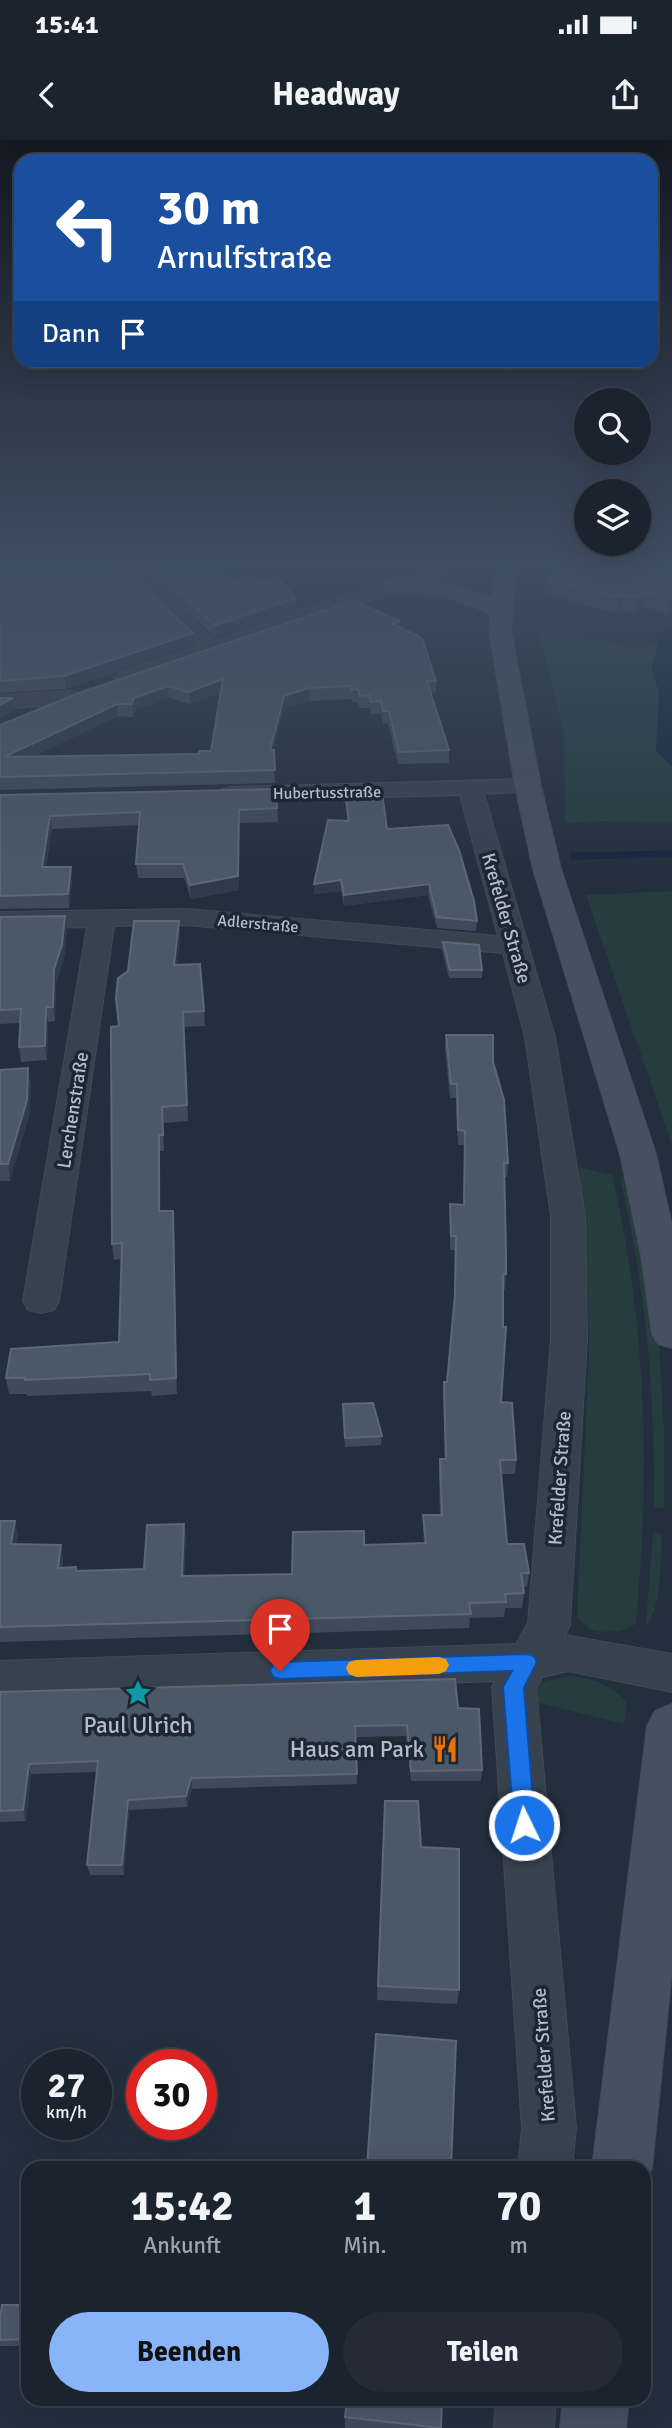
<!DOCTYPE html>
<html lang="de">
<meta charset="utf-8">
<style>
body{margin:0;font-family:Signika,sans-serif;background:#242b36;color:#f1f3f6;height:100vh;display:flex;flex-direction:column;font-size:26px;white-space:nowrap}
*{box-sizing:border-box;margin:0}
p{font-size:23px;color:#a0a4aa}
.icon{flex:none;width:38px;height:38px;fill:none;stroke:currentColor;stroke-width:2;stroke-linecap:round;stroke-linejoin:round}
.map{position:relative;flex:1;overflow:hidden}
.details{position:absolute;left:21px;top:2021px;width:630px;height:245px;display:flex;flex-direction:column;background:#1b232e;border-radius:21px;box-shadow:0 7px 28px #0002,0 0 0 2px #39404a}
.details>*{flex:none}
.top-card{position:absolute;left:14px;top:14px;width:644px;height:214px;border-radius:21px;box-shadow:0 7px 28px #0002,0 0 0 2px #39404a;background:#1a4fa0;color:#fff;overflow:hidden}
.buttons{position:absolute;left:574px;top:248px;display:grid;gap:14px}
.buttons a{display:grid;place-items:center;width:77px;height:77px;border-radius:50%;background:#1b232e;box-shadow:0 7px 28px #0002,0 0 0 2px #39404a;font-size:35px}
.speed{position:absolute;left:21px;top:1909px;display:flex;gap:14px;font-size:35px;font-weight:700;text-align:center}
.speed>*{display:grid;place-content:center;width:91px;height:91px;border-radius:50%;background:#1b232e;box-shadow:0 7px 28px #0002,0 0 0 2px #39404a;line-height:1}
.speed small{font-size:18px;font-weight:400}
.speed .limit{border:10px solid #d22;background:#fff;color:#111}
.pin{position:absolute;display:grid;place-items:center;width:60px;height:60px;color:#fff;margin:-72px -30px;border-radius:50% 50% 50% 0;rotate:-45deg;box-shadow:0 0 7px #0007}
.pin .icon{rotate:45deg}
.me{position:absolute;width:77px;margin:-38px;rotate:356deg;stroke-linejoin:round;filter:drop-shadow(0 0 5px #0008)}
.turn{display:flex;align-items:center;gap:24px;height:147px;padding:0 28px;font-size:32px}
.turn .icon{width:91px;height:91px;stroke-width:2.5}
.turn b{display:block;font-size:49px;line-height:60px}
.then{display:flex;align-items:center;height:66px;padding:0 28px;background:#0003;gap:14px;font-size:26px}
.eta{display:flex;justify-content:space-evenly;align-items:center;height:119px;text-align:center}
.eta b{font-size:42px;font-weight:700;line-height:49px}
.primary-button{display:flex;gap:14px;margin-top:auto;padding:14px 28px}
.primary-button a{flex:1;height:80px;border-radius:42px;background:#8ab4f8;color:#111;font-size:28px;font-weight:700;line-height:80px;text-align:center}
.primary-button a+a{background:#242b36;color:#f1f3f6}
.status{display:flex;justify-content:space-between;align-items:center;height:49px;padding:0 35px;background:#1b232e;direction:ltr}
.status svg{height:19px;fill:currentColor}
header{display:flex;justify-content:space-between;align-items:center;height:91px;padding:0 28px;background:#1b232e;font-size:32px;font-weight:700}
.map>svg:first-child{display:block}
</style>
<div class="status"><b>15:41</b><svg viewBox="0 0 49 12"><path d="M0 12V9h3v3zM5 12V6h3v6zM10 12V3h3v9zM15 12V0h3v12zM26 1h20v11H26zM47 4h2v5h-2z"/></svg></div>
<header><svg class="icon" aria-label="back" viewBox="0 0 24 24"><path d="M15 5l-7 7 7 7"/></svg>Headway<svg class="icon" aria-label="share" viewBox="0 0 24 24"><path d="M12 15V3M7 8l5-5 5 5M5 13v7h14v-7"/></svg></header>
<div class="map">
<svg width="672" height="2288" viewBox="0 0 672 2288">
<rect width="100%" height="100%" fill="#242f3e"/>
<g fill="#263c3f">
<polygon points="538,490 637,508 658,504 652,529 659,553 656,611 672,626 672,682 603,681 565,683 564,594"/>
<polygon points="672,751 672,1005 586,755"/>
<path d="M 578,1027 L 612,1035 C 647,1184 650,1332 636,1483 C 627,1492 602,1494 590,1489 C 585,1486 581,1481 577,1477 L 589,1210 L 588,1156 Z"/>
<path d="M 620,1037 L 629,1039 L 658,1190 L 664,1290 L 664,1368 L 654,1367 C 655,1253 646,1148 620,1037 Z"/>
<path d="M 653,1392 L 662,1394 C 660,1419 663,1466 646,1485 Z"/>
<path d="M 570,1536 C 592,1538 612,1545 627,1563 L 624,1584 L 528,1560 L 540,1542 Z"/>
</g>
<polygon fill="#17263c" points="672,486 672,626 656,611 659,553 652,529 658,504 655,495"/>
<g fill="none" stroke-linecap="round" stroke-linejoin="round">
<polyline stroke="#17263c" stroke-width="7" points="574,716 672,714"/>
<defs>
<g id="minor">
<polygon points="107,421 127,421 219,504 222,508 219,512 205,512"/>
<polygon points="70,551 78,553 81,558 78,563 0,569 0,555"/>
<polygon points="528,639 536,641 540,646 536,651 484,654 555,897 585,1076 587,1199 570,1485 565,1495 672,1514 672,1552 568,1531 542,1537 536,1548 576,1988 572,2028 518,2028 522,1988 492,1547 495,1541 0,1559 0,1521 516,1504 528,1483 551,1199 551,1076 525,897 503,813 186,785 114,786 59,1161 54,1170 41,1173 28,1170 23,1161 87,787 0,788 0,772 186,769 498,796 460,655 231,661 222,659 219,654 222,649 231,647"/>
<polygon points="496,2259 556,2259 554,2288 494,2288"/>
</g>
<polygon id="tertiary" points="446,421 476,421 473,425 135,543 119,543 115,538 119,533"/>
<g id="secondary">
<path d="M 497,421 L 517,421 L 511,491 L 541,646 L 561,729 L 656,1014 L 672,1085 L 672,1208 L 658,1204 L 652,1194 L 641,1115 L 620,1014 L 533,729 L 515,646 L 489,491 L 491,474 L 444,456 L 393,451 L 385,450 L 382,445 L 385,440 C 420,432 461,446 492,458 Z"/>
<polygon points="672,1564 672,1830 652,2028 644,2047 644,2028 592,2028 647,1586 655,1571"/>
<polygon points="563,2259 629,2259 626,2288 560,2288"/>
</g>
</defs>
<use href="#minor" stroke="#414a57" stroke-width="2"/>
<use href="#tertiary" stroke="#414a57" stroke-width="2"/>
<use href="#secondary" stroke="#414a57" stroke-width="2"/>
<use href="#minor" fill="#38414e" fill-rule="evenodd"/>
<use href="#tertiary" fill="#38414e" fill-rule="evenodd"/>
<use href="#secondary" fill="#465061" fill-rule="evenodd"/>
</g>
<g fill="#3f4b5c" fill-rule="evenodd">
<polygon points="0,421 193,505 66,549 0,553"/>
<polygon points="131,421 205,421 232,440 296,470 215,497"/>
<polygon points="392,421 429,421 404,429"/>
<polygon points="650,421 672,421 672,474 668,475 645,467 633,474 622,471 616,474 545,453 546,438 650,427"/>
<path d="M 400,481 L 400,487 L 436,541 L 436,553 L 431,553 L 449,610 L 449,623 L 398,624 L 388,583 L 383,584 L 381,574 L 371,574 L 369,568 L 360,568 L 358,562 L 352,562 L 351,559 L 309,561 L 284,568 L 273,610 L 275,643 L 0,650 L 0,585 ZM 221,552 L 211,611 L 199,614 L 34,616 L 118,576 L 133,577 L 136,570 L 169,558 L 190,564 Z"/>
<polygon points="276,649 278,682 239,683 239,750 191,759 184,738 138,738 136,724 139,685 52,689 46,727 72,741 69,768 0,769 0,655"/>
<polygon points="345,653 387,689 477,781 476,791 437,788 428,755 344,766 341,751 314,754 347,681"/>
<polygon points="0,777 67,790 64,819 56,843 55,881 48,882 47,920 21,922 19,907 20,883 0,884"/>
<polygon points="179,781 180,796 177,825 204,871 205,886 184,887 188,981 163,983 164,1011 160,1011 160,1071 174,1087 177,1254 152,1256 151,1251 27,1256 27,1254 9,1254 6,1238 119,1202 122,1119 114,1120 112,1104 119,886 128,831"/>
<polygon points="443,802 482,830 482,838 449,838 442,810"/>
<polygon points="446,895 493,922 508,1023 507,1037 504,1037 506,1134 505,1149 503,1149 501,1262 516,1320 515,1334 501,1334 507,1404 529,1433 527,1447 523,1447 524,1453 522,1468 505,1468 504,1477 470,1478 469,1488 0,1502 0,1381 15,1381 18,1396 16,1404 63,1419 62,1428 76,1427 77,1431 144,1429 184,1384 186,1398 184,1436 292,1434 364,1405 424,1403 423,1389 423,1375 440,1375 439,1333 440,1319 445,1319 443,1256 444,1242 447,1242 454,1165 455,1110 450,1110 450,1064 464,1065 464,1005 458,1005 456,958 450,958 445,909"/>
<polygon points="0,930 31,945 29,976 10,1041 0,1041"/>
<polygon points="343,1273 382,1296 381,1305 345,1307"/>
<polygon points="0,1552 458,1568 482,1630 481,1641 411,1641 406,1596 355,1597 357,1644 192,1649 187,1667 129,1670 124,1735 90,1735 87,1725 97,1632 31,1634 26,1681 0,1682"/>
<polygon points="385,1661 421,1707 459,1850 457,1864 377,1860"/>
<polygon points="28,2165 28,2206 0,2206 0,2177"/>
<polygon points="345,2277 441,2288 345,2288"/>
</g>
<g fill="#2f3b4b">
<polygon points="404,421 429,421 404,429"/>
<polygon points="647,452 645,467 633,474 635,458"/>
<polygon points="623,455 622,471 616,474 618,458"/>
<polygon points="296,458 296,470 215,497 215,485"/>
<polygon points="672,459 672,474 668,475 670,460"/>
<polygon points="400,481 400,493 393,484"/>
<polygon points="193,493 193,505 66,549 64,536"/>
<polygon points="223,539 224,551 190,564 189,552"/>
<polygon points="168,546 169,558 136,570 133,577 132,564 134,558"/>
<polygon points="309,548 309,561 284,568 270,623 270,610 284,556"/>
<polygon points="13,558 15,570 0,579 0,565"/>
<polygon points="117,564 118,576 6,630 4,617"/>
<polygon points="239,670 239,750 191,759 190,745"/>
<polygon points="50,676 52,689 44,740 42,727"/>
<polygon points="71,727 72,741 69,768 68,754"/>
<polygon points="341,740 341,751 314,754 314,744"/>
<polygon points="429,744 428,755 344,766 344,755"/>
<polygon points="65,776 67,790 64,819 56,843 55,881 53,867 54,829"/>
<polygon points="179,781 180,796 176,840 174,825"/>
<polygon points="46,867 48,882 47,920 45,906"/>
<polygon points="28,928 31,945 29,976 10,1041 8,1024"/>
<polygon points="159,995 160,1011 161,1087 159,1071"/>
<polygon points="173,1071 174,1087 177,1254 176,1238"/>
<polygon points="15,1381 18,1396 14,1418 11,1404"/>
<polygon points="184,1384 186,1398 183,1451 182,1436"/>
<polygon points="61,1405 63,1419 61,1442 58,1428"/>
<polygon points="29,1624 31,1634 26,1681 23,1670"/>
<polygon points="191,1638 192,1649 187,1667 186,1656"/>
<polygon points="128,1660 129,1670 124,1735 122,1725"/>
</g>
<g fill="#4b5868" stroke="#5c6777" stroke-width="2" fill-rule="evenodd">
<polygon points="0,421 114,421 193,493 64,536 0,541"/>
<polygon points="143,421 205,421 232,440 254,436 261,441 278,438 296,458 215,485"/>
<polygon points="579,421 624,421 672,433 672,459 670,460 647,452 635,458 623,455 618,458 546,438"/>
<path d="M 353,461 L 400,481 L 393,484 L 422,498 L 436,541 L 427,541 L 449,610 L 399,612 L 389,571 L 383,571 L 381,561 L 371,562 L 369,555 L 360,556 L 358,549 L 352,550 L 351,546 L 309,548 L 284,556 L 270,610 L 274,610 L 275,630 L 0,637 L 0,585 L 79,553 ZM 223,539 L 211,611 L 199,611 L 199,614 L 4,617 L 117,564 L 132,564 L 134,558 L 168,546 L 189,552 Z"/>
<polygon points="0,558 13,558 0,565"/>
<polygon points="276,649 277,668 239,670 238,736 190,745 183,724 136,724 140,672 50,676 42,727 71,727 68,754 0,756 0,655"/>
<polygon points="382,652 387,689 448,685 459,710 474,761 477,781 437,777 429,744 344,755 341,740 314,744 328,680 349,681 345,653"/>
<polygon points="65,776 62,805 54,829 53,867 46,867 45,906 19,907 21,869 0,870 0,777"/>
<polygon points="134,781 179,781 174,825 200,824 204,871 183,872 187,965 162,967 163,995 159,995 159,1071 173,1071 176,1238 150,1240 150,1234 25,1240 25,1238 6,1238 11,1209 119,1202 122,1103 112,1104 111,887 119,886 116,858 118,838 128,831"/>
<polygon points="443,802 479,805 482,830 450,830"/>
<polygon points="446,895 493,895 493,922 504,960 508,1023 504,1023 506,1112 506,1134 503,1134 503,1187 506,1187 501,1262 512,1263 516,1320 500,1320 507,1404 524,1404 529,1433 521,1433 524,1453 505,1454 506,1462 469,1463 471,1474 0,1487 0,1381 15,1381 11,1404 61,1405 58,1428 76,1427 76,1431 144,1429 147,1385 184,1384 182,1436 292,1434 293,1392 364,1391 364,1405 426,1403 423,1375 442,1375 440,1319 446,1319 444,1242 447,1242 455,1155 456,1096 451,1096 450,1064 464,1065 465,991 458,990 457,944 451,944"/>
<polygon points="28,928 27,960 8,1024 0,1024 0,930"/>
<polygon points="373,1263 382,1296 345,1298 343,1264"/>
<polygon points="455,1539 458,1568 479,1569 482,1630 411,1631 407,1585 355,1586 357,1634 191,1638 186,1656 128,1660 122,1725 87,1725 98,1621 29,1624 23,1670 0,1671 0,1552"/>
<polygon points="385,1661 418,1661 421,1707 459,1709 459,1850 378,1846"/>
<polygon points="376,1894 456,1901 451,2028 367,2028"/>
<polygon points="2,2165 28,2165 28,2199 0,2200 0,2177"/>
<polygon points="347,2259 442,2259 441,2288 345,2277"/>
</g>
<linearGradient id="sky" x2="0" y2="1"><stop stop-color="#141a22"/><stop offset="0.57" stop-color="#3f4d63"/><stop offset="1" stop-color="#3f4d63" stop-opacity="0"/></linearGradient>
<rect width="672" height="741" fill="url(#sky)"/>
<polygon fill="#1a73e8" stroke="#114b97" stroke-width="2" points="527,1514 534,1516 537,1522 524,1548 535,1685 532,1692 524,1695 517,1692 514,1685 503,1547 512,1531 280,1539 273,1537 270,1531 273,1525 280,1522"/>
<polygon fill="#f59e0b" points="439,1517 446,1519 449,1525 446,1531 439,1534 356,1537 349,1534 346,1528 349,1522 356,1520"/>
<defs>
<symbol id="sight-bare" viewBox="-9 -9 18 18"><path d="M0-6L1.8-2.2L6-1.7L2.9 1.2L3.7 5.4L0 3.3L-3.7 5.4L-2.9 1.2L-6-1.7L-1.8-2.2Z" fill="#0f9aa8" stroke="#1d2633" stroke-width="2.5" paint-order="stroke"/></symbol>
<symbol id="restaurant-bare" viewBox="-9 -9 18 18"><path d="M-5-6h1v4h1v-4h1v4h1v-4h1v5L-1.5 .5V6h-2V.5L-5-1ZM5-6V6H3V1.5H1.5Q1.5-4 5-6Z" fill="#e8710a" stroke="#1d2633" stroke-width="2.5" paint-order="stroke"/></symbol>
</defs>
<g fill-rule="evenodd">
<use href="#sight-bare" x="119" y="1534" width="38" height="38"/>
<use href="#restaurant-bare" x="426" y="1590" width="38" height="38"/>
</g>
<g text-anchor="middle" stroke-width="7" stroke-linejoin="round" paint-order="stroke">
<g font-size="16" fill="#b4bcc9" stroke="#1d2633">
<text transform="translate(327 652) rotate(-1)" y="6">Hubertusstraße</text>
<text transform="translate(258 783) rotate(5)" y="6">Adlerstraße</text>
</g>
<g font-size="19" fill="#b4bcc9" stroke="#1d2633">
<text transform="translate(507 778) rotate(74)" y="7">Krefelder Straße</text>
<text transform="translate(72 970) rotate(-81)" y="7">Lerchenstraße</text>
<text transform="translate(559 1338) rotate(-86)" y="7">Krefelder Straße</text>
<text transform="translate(543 1915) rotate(-94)" y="7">Krefelder Straße</text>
</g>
<g font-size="23" fill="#b4bcc9" stroke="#1d2633">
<text x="138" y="1593">Paul Ulrich</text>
<text x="424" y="1617" text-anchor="end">Haus am Park</text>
</g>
</g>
</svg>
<div class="buttons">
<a><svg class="icon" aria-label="search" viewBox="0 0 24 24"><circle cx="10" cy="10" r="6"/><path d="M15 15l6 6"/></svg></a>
<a><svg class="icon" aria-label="layers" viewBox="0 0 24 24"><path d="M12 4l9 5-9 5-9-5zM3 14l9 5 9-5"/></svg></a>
</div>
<div class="speed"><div>27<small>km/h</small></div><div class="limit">30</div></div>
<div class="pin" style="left:280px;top:1531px;background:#d93025"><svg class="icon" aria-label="arrive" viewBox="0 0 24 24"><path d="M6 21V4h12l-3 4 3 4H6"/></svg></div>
<svg class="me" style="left:524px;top:1685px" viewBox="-20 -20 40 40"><circle r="17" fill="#1a73e8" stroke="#fff" stroke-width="3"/><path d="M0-11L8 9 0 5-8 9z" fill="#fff"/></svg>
<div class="top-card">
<div class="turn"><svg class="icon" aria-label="left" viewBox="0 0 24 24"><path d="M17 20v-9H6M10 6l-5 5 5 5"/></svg><div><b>30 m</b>Arnulfstraße</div></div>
<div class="then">Dann<svg class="icon" aria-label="arrive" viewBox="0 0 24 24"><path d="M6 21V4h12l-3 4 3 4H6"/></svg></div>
</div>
<section class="details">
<div class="eta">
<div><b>15:42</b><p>Ankunft</p></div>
<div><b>1</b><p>Min.</p></div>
<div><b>70</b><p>m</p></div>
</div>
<div class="primary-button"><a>Beenden</a><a>Teilen</a></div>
</section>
</div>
